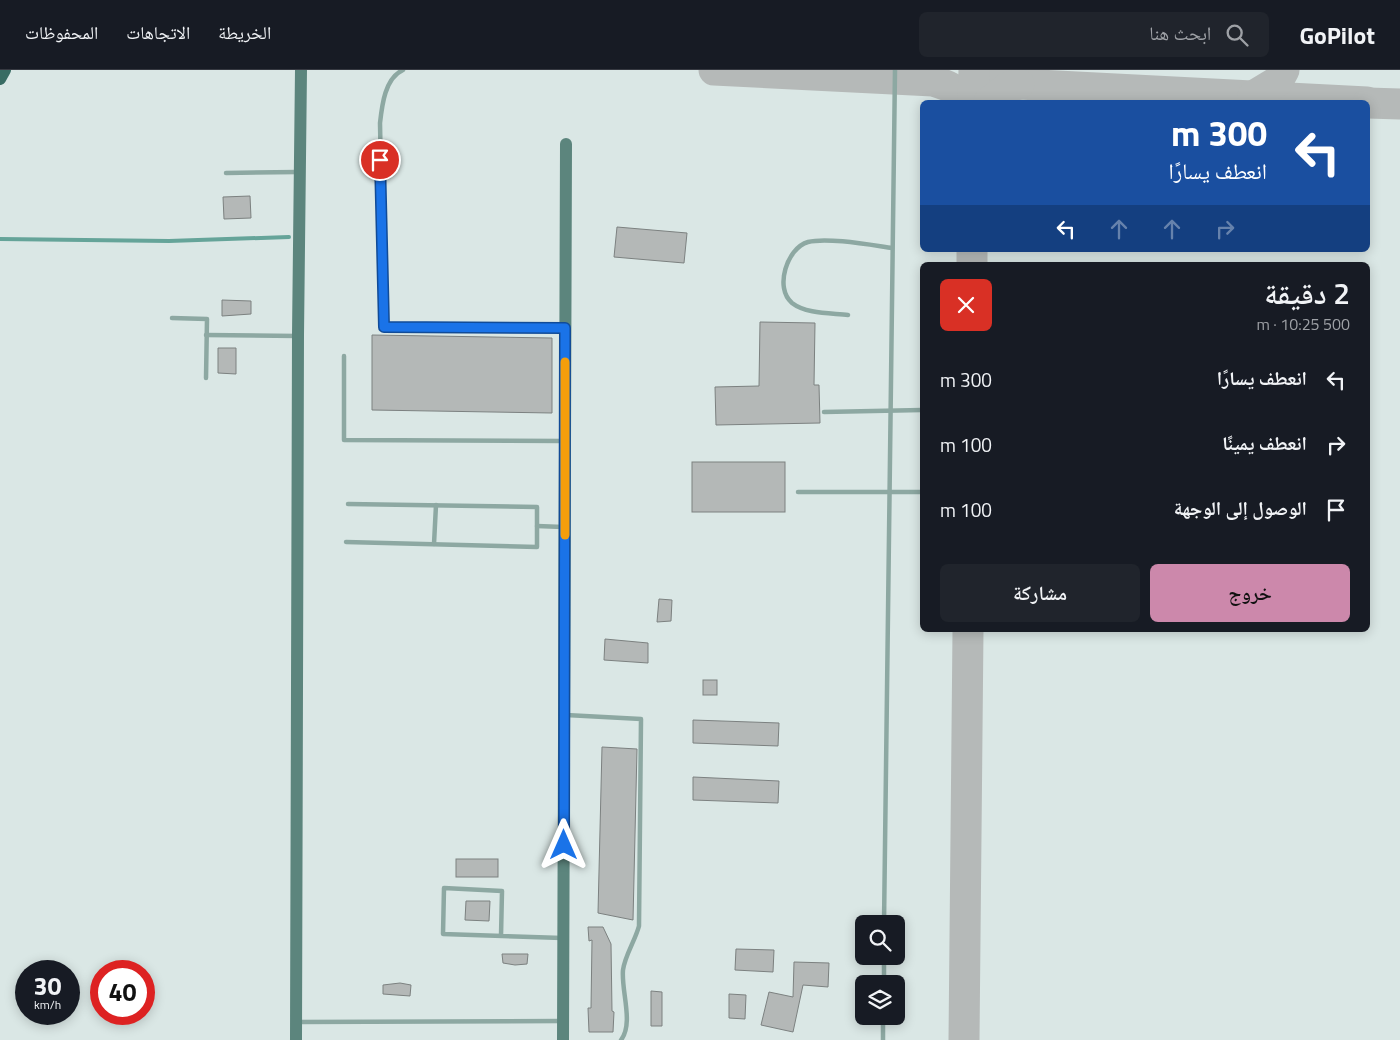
<!DOCTYPE html>
<html lang="ar">
<meta charset="utf-8">
<style>
body{margin:0;font-family:"Titillium Web","Noto Naskh Arabic",sans-serif;background:#20242c;color:#f1f3f6;direction:rtl;height:100vh;display:flex;flex-direction:column;font-size:19px;white-space:nowrap}
*{box-sizing:border-box;margin:0}
p{font-size:16px;color:#9ea1a6}
.icon{flex:none;width:28px;height:28px;fill:none;stroke:currentColor;stroke-width:2;stroke-linecap:round;stroke-linejoin:round}
.map{position:relative;flex:1;overflow:hidden;direction:ltr}
.side{position:absolute;left:920px;top:192px;width:450px;height:370px;display:flex;flex-direction:column;background:#171b24;border-radius:8px;box-shadow:0 2px 12px #0003;direction:rtl}
.side>*{flex:none}
.hud{position:absolute;left:920px;top:30px;width:450px;height:152px;border-radius:8px;box-shadow:0 2px 12px #0003;direction:rtl;background:#1a4fa0;color:#fff;overflow:hidden}
.fabs{position:absolute;left:855px;top:845px;display:grid;gap:10px}
.fabs a{display:grid;place-items:center;width:50px;height:50px;border-radius:8px;background:#171b24;box-shadow:0 2px 12px #0003;font-size:25px}
.speed{position:absolute;left:15px;top:890px;display:flex;gap:10px;font-size:25px;font-weight:700;text-align:center}
.speed>*{display:grid;place-content:center;width:65px;height:65px;border-radius:50%;background:#171b24;box-shadow:0 2px 12px #0003;line-height:1}
.speed small{font-size:12px;font-weight:400}
.speed .limit{border:8px solid #d22;background:#fff;color:#111}
.pin{position:absolute;display:grid;place-items:center;width:42px;height:42px;color:#fff;margin:-21px;border:2px solid #fff;border-radius:50%;box-shadow:0 1px 5px #0007}
.me{position:absolute;width:55px;margin:-28px;rotate:0deg;stroke-linejoin:round;filter:drop-shadow(0 0 4px #0008)}
.turn{display:flex;align-items:center;gap:18px;height:105px;padding:0 20px;font-size:22px}
.turn .icon{width:65px;height:65px;stroke-width:2.5}
.turn b{display:block;font-size:35px;line-height:42px}
.lanes{display:flex;align-items:center;height:48px;padding:0 20px;background:#0003;justify-content:center;gap:25px;direction:ltr}
.lanes .off{opacity:.35}
.round{display:grid;place-items:center;flex:none;width:52px;height:52px;border-radius:8px;background:#20242c}
.summary{display:flex;align-items:center;justify-content:space-between;height:85px;padding:0 20px}
h1{font-size:30px;font-weight:600;line-height:38px}
.action{display:flex;gap:10px;margin-top:auto;padding:10px 20px}
.action a{flex:1;height:58px;border-radius:8px;background:#cc88ab;color:#111;font-size:20px;font-weight:600;line-height:58px;text-align:center}
.action a+a{background:#20242c;color:#f1f3f6}
ul{padding:0;list-style:none}
li{display:flex;align-items:center;gap:15px;height:65px;padding:0 20px}
li div{flex:1}
li b{display:block;font-size:19px}
li em{font-style:normal}
header{display:flex;align-items:center;gap:30px;box-sizing:border-box;height:70px;padding:0 25px;background:#171b24;border-bottom:1px solid #363941}
header strong{font-size:24px}
nav{display:flex;gap:28px;margin-inline-start:auto;font-size:18px}
.search{width:350px;height:45px;background:#20242c;display:flex;align-items:center;gap:12px;box-sizing:border-box;padding:0 18px;border-radius:8px;color:#9ea1a6;font-size:19px}
.map>svg:first-child{display:block}
</style>
<header>
<strong>GoPilot</strong>
<div class="search"><svg class="icon" aria-label="search" viewBox="0 0 24 24"><circle cx="10" cy="10" r="6"/><path d="M15 15l6 6"/></svg>ابحث هنا</div>
<nav><a>الخريطة</a><a>الاتجاهات</a><a>المحفوظات</a></nav>
</header>
<div class="map">
<svg width="1400" height="970" viewBox="0 0 1400 970">
<rect width="100%" height="100%" fill="#ecf1f0"/>
<path fill="#dae7e5" fill-rule="evenodd" d="M 0,0 L 1400,0 L 1400,970 L 0,970 ZM 922,32 L 1368,32 L 1368,180 L 922,180 ZM 922,195 L 1368,195 L 1368,560 L 922,560 ZM 864,854 L 896,854 L 896,886 L 864,886 ZM 26,901 L 69,901 L 69,944 L 26,944 ZM 101,901 L 144,901 L 144,944 L 101,944 ZM 864,914 L 896,914 L 896,946 L 864,946 Z"/>
<g fill="none" stroke-linecap="round" stroke-linejoin="round">
<polyline stroke="#65a499" stroke-width="4" points="0,169 169,171 289,167"/>
<g stroke="#b5b9b8" stroke-width="31">
<path d="M 714,0 L 933,11 C 947,15 958,19 966,32"/>
<polyline points="996,0 1019,14 1367,32"/>
<polyline points="1253,26 1278,11 1284,0"/>
<polyline points="973,32 974,0"/>
<polyline points="989,32 1007,18 1019,14"/>
<polyline points="1368,33 1400,34"/>
<polyline points="972,195 972,180"/>
<polyline points="964,970 968,560"/>
</g>
</g>
<g fill="#b4b8b7" stroke="#7c8180">
<polygon points="250,126 251,148 224,149 223,127"/>
<polygon points="617,157 687,163 684,193 614,187"/>
<polygon points="222,230 251,231 251,244 222,246"/>
<polygon points="760,252 815,253 814,315 819,315 820,353 716,355 715,317 759,316"/>
<polygon points="372,265 552,268 552,343 372,340"/>
<polygon points="218,278 236,278 236,304 218,303"/>
<rect x="692" y="392" width="93" height="50"/>
<polygon points="659,529 672,530 671,551 657,552"/>
<polygon points="605,569 648,573 648,593 604,590"/>
<rect x="703" y="610" width="14" height="15"/>
<polygon points="693,650 779,653 778,676 693,673"/>
<polygon points="602,677 637,679 633,850 598,843"/>
<polygon points="693,707 779,711 778,733 693,730"/>
<rect x="456" y="789" width="42" height="18"/>
<polygon points="466,831 490,831 489,851 465,850"/>
<polygon points="588,857 603,857 611,874 612,941 614,942 613,962 589,962 588,938 591,938 592,870 589,871"/>
<polygon points="736,879 774,880 773,902 735,900"/>
<polygon points="502,884 528,884 527,894 515,895 503,893"/>
<polygon points="794,892 829,893 828,917 803,915 793,962 761,955 769,922 793,927"/>
<polygon points="400,913 411,915 410,926 383,924 383,915"/>
<polygon points="651,921 662,922 662,956 651,956"/>
<polygon points="729,924 746,925 745,949 729,948"/>
</g>
<g fill="none" stroke-linecap="round" stroke-linejoin="round">
<g stroke="#8da8a2" stroke-width="4.5">
<path d="M 403,0 C 385,8 382,35 380,53 L 384,257 L 563,258"/>
<polyline points="226,103 298,102"/>
<path d="M 848,245 C 831,243 806,244 792,233 C 774,218 787,178 808,172 C 827,167 871,175 892,178"/>
<polyline points="172,248 207,249 206,308"/>
<polyline points="206,265 297,266"/>
<polyline points="344,286 344,370 564,371"/>
<polyline points="824,342 922,340"/>
<polyline points="798,422 922,422"/>
<polyline points="537,456 563,457"/>
<polyline points="346,472 537,477 537,437 348,434"/>
<polyline points="434,474 436,435"/>
<path d="M 566,645 L 641,649 L 639,856 C 635,871 625,885 623,900 C 621,921 634,953 621,970"/>
<polyline points="884,854 895,0"/>
<polyline points="501,866 502,821 444,818 443,864 562,868"/>
<polyline points="884,914 884,886"/>
<polyline points="298,952 562,951"/>
<polyline points="883,970 883,946"/>
</g>
<g stroke="#5c857d" stroke-width="12">
<polyline points="296,970 298,265 301,0"/>
<polyline points="563,970 566,74"/>
</g>
<polyline stroke="#386c63" stroke-width="12" points="0,9 5,0"/>
</g>
<g fill="none" stroke-linecap="round" stroke-linejoin="round">
<defs>
<polyline id="route" points="380,90 384,257 565,258 564,775"/>
</defs>
<use href="#route" stroke="#114b97" stroke-width="12"/>
<use href="#route" stroke="#1a73e8" stroke-width="9"/>
<polyline stroke="#f59e0b" stroke-width="9" points="565,465 565,292"/>
</g>
</svg>
<div class="fabs">
<a><svg class="icon" aria-label="search" viewBox="0 0 24 24"><circle cx="10" cy="10" r="6"/><path d="M15 15l6 6"/></svg></a>
<a><svg class="icon" aria-label="layers" viewBox="0 0 24 24"><path d="M12 4l9 5-9 5-9-5zM3 14l9 5 9-5"/></svg></a>
</div>
<div class="speed"><div>30<small>km/h</small></div><div class="limit">40</div></div>
<div class="pin" style="left:380px;top:90px;background:#d93025"><svg class="icon" aria-label="arrive" viewBox="0 0 24 24"><path d="M6 21V4h12l-3 4 3 4H6"/></svg></div>
<svg class="me" style="left:564px;top:775px" viewBox="-20 -20 40 40"><path d="M0-17L14 15 0 8-14 15z" fill="#1a73e8" stroke="#fff" stroke-width="4"/></svg>
<div class="hud">
<div class="turn"><svg class="icon" aria-label="left" viewBox="0 0 24 24"><path d="M17 20v-9H6M10 6l-5 5 5 5"/></svg><div><b>300 m</b>انعطف يسارًا</div></div>
<div class="lanes"><svg class="icon" aria-label="left" viewBox="0 0 24 24"><path d="M17 20v-9H6M10 6l-5 5 5 5"/></svg><svg class="icon off" aria-label="ahead" viewBox="0 0 24 24"><path d="M12 20V5M6 11l6-6 6 6"/></svg><svg class="icon off" aria-label="ahead" viewBox="0 0 24 24"><path d="M12 20V5M6 11l6-6 6 6"/></svg><svg class="icon off" aria-label="right" viewBox="0 0 24 24"><path d="M7 20v-9h11M14 6l5 5-5 5"/></svg></div>
</div>
<section class="side">
<div class="summary"><div><h1>2 دقيقة</h1><p>500 m · 10:25</p></div><a class="round" style="background:#d93025;color:#fff"><svg class="icon" aria-label="close" viewBox="0 0 24 24"><path d="M6 6l12 12M18 6L6 18"/></svg></a></div>
<ul>
<li><svg class="icon" aria-label="left" viewBox="0 0 24 24"><path d="M17 20v-9H6M10 6l-5 5 5 5"/></svg><div><b>انعطف يسارًا</b></div><em>300 m</em></li>
<li><svg class="icon" aria-label="right" viewBox="0 0 24 24"><path d="M7 20v-9h11M14 6l5 5-5 5"/></svg><div><b>انعطف يمينًا</b></div><em>100 m</em></li>
<li><svg class="icon" aria-label="arrive" viewBox="0 0 24 24"><path d="M6 21V4h12l-3 4 3 4H6"/></svg><div><b>الوصول إلى الوجهة</b></div><em>100 m</em></li>
</ul>
<div class="action"><a>خروج</a><a>مشاركة</a></div>
</section>
</div>
